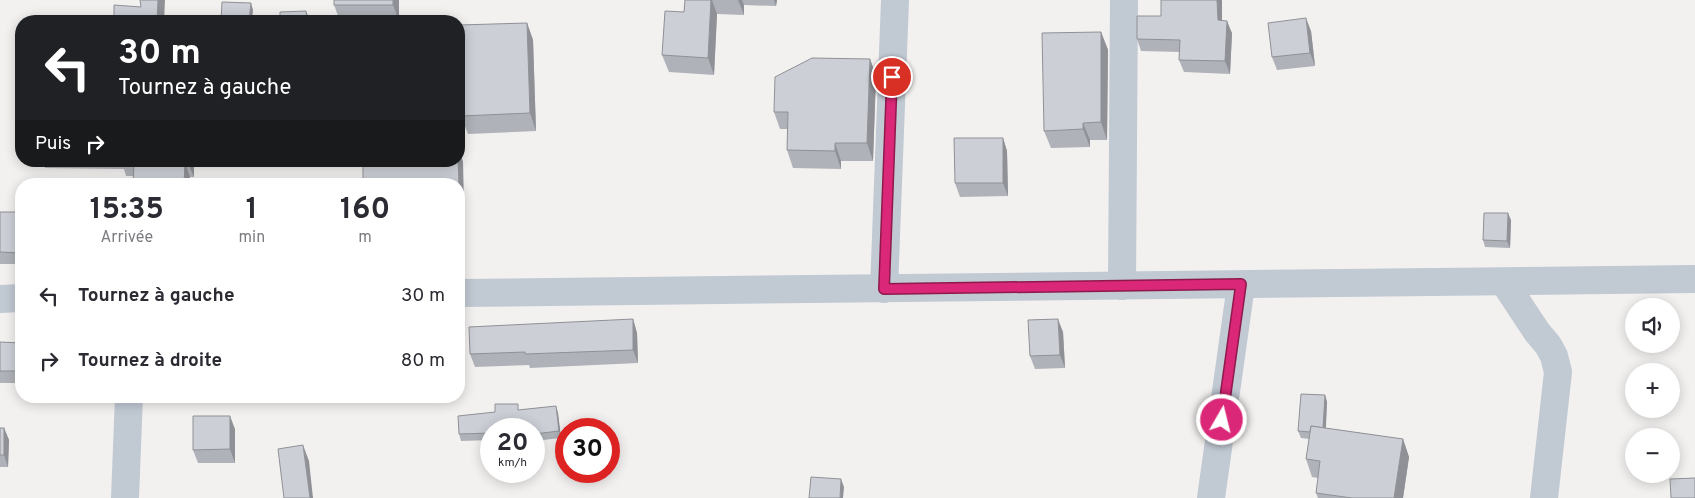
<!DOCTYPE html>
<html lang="fr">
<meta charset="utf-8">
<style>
body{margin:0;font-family:Overpass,sans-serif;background:#f2f2f3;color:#2b2b33;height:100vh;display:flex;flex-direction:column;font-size:19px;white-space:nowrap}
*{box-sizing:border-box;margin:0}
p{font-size:16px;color:#7c7c81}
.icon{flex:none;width:28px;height:28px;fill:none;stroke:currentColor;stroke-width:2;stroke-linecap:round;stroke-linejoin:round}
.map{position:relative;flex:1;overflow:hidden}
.side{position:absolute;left:15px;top:178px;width:450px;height:225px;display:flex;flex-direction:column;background:#fff;border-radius:20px;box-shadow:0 2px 12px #0003}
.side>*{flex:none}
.top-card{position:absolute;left:15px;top:15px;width:450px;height:152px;border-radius:20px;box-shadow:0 2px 12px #0003;background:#202124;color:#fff;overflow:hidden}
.tools{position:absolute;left:1625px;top:298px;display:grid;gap:10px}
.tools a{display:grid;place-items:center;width:55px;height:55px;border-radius:50%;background:#fff;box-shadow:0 2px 12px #0003;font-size:25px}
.speed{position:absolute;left:480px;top:418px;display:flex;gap:10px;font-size:25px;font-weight:700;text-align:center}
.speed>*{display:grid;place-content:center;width:65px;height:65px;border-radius:50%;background:#fff;box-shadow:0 2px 12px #0003;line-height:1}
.speed small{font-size:12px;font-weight:400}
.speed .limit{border:8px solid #d22;background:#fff;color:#111}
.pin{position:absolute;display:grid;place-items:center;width:42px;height:42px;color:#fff;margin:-21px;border:2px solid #fff;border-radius:50%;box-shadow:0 1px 5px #0007}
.me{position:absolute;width:55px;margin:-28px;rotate:8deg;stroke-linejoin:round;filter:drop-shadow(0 0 4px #0008)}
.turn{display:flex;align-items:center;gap:18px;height:105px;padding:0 20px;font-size:22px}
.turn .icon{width:65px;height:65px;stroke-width:2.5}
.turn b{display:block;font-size:35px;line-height:42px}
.then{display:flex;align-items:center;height:48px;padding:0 20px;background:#0003;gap:10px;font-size:19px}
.eta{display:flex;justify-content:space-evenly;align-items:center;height:85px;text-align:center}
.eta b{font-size:30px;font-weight:700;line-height:35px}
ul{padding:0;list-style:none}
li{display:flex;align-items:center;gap:15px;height:65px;padding:0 20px}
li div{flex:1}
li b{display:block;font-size:19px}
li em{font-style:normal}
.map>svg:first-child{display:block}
</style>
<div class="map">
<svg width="1695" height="498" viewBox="0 0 1695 498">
<rect width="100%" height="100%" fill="#f3f1f0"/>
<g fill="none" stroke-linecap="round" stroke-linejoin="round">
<g stroke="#c1c9d3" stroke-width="28">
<polyline points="1504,282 1537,332 1548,345 1554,356 1558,372 1544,498"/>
<polyline points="1122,286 1124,0"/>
<polyline points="884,289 895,0"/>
<polyline points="459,293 1695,279"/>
<polyline points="0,299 21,298"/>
<polyline points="125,498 129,396"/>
<polyline points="1211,498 1241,285"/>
</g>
</g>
<g fill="#afb2b8">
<polygon points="334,0 399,0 399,21 340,21 334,5"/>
<polygon points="685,0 777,0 776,6 744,5 744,15 717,14 714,75 669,72 662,55 684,12"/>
<polygon points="1161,0 1222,0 1222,21 1232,33 1230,74 1184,72 1179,60 1180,52 1141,51 1137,39 1161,16"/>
<polygon points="527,23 533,40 536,131 468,134 461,116"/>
<polygon points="1311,31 1315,66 1277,70 1272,57"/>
<polygon points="1101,32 1108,50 1107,140 1090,140 1090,147 1051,148 1044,131"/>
<polygon points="870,59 876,76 873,161 841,161 841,169 793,168 787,150 787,129 780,129 774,112"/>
<polygon points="1003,138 1007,151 1008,196 960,197 955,183"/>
<polygon points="459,150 463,162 464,224 459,225"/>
<polygon points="43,161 194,161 194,177 126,176 124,169 45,168"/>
<rect x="0" y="212" width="21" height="52"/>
<polygon points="1511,220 1510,248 1485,247 1483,240"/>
<polygon points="633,319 637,333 638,363 530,368 529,365 475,367 470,354"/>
<polygon points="1063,332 1065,368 1035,369 1030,356"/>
<polygon points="0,342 21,343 21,383 0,383"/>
<polygon points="1325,395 1327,402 1326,428 1403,439 1409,457 1403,498 1318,498 1316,493 1318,478 1312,477 1306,459 1309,439 1301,438 1298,431"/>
<polygon points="556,406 558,413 561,438 534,441 534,429 491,429 491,440 461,441 459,434 520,410"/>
<polygon points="0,428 4,428 9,440 8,467 0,467"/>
<polygon points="235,429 235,463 198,463 193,450"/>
</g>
<g fill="#8f9196">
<polygon points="158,0 165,0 164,21 157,21"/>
<polygon points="393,0 399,0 399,21 393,5"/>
<polygon points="711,0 712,0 717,14 714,75 708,58"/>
<polygon points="738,0 742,0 744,5 744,15"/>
<polygon points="774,0 777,0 776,6"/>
<polygon points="1217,0 1222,0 1222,33 1218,20"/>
<polygon points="251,3 253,10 252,21 249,21"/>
<polygon points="306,11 309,18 309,21 307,21"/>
<polygon points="1306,18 1311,31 1315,66 1310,53"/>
<polygon points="1227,21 1232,33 1230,74 1225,61"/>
<polygon points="527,23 533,40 536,131 530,113"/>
<polygon points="1101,32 1108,50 1107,140 1101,122"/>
<polygon points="870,59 876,76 873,161 867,143"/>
<polygon points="1083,123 1090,140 1090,147 1083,129"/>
<polygon points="1003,138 1007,151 1008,196 1003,183"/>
<polygon points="835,143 841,161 841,169 835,151"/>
<polygon points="459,150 463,162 464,224 459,210 458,161"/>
<polygon points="188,161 194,161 194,177 188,163"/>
<polygon points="185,163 190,177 190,184 184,184"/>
<polygon points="1508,213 1511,220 1510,248 1507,241"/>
<polygon points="633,319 637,333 638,363 633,350"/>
<polygon points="1058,319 1063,332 1065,368 1060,355"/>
<polygon points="1325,395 1327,402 1325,440 1322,432"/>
<polygon points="556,406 558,413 561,438 559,431"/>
<polygon points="230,416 235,429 235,463 230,449"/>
<polygon points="4,428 9,440 8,467 4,455"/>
<polygon points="1403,439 1409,457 1403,498 1394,498"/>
<polygon points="303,445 309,461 313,498 310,498"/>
<polygon points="841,479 844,487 843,498 840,498"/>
</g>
<g fill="#cccfd6" stroke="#8f9196">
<polygon points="140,0 158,0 157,21 114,21 114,5 141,7"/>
<rect x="334" y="0" width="59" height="5"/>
<polygon points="685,0 711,0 708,58 662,55 665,11 684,12"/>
<polygon points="1161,0 1217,0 1218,20 1227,21 1225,61 1179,60 1180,40 1137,39 1137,16 1161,16"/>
<polygon points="222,2 251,3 249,21 221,21"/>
<polygon points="306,11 307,21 280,21 280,12"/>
<polygon points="1306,18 1310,53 1272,57 1268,23"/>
<polygon points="527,23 530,113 461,116 459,25"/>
<polygon points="1101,32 1101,122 1083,123 1083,129 1044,131 1042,33"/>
<polygon points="812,58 870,59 867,143 835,143 835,151 787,150 788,112 774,112 775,77"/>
<polygon points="954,138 1003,138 1003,183 955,183"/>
<polygon points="121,161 188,161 188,163 185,163 184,184 133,184 134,162"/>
<polygon points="363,161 458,161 459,184 363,184"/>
<polygon points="0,212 21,212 21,253 0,252"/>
<polygon points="1484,213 1508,213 1507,241 1483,240"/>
<polygon points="633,319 633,350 525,354 525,352 470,354 469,327"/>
<polygon points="1058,319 1060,355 1030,356 1028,320"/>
<polygon points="0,342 21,343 21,371 0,371"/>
<polygon points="1301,394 1325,395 1323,428 1311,426 1310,432 1298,431"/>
<polygon points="495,404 518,404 518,410 556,406 559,431 534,434 534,429 491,429 491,433 459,434 458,416 495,412"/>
<polygon points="193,416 230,416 230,449 193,450"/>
<polygon points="1311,426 1403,439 1394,498 1352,498 1316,493 1320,461 1306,459"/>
<rect x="0" y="428" width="4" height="27"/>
<polygon points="303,445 310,498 284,498 278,449"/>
<polygon points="811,477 841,479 840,498 809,498"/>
<polygon points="1695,478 1695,498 1671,498 1670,479"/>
</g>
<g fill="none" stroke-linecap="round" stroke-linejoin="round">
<defs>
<polyline id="route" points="892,77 884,289 1241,284 1222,420"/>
</defs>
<use href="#route" stroke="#8e194d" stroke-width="12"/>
<use href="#route" stroke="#db2777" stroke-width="9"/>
</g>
</svg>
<div class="tools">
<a><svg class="icon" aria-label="sound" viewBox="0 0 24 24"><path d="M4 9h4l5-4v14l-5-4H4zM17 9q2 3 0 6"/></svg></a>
<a>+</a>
<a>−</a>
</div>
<div class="speed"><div>20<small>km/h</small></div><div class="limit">30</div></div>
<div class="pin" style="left:892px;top:77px;background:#d93025"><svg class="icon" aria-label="arrive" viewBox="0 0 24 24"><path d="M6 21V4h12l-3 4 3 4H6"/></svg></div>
<svg class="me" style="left:1222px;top:420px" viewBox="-20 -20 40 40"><circle r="17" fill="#db2777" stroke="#fff" stroke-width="3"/><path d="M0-11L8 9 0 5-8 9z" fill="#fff"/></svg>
<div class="top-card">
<div class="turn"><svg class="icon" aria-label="left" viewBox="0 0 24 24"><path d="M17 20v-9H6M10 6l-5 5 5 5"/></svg><div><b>30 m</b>Tournez à gauche</div></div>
<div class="then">Puis<svg class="icon" aria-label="right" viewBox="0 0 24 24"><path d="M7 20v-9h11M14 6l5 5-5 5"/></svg></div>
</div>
<section class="side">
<div class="eta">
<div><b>15:35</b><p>Arrivée</p></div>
<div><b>1</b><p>min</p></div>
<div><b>160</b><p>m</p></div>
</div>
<ul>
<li><svg class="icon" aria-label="left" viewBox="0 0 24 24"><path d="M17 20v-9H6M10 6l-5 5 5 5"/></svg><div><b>Tournez à gauche</b></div><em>30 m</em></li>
<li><svg class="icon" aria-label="right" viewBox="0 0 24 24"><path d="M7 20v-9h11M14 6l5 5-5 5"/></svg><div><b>Tournez à droite</b></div><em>80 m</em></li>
</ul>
</section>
</div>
